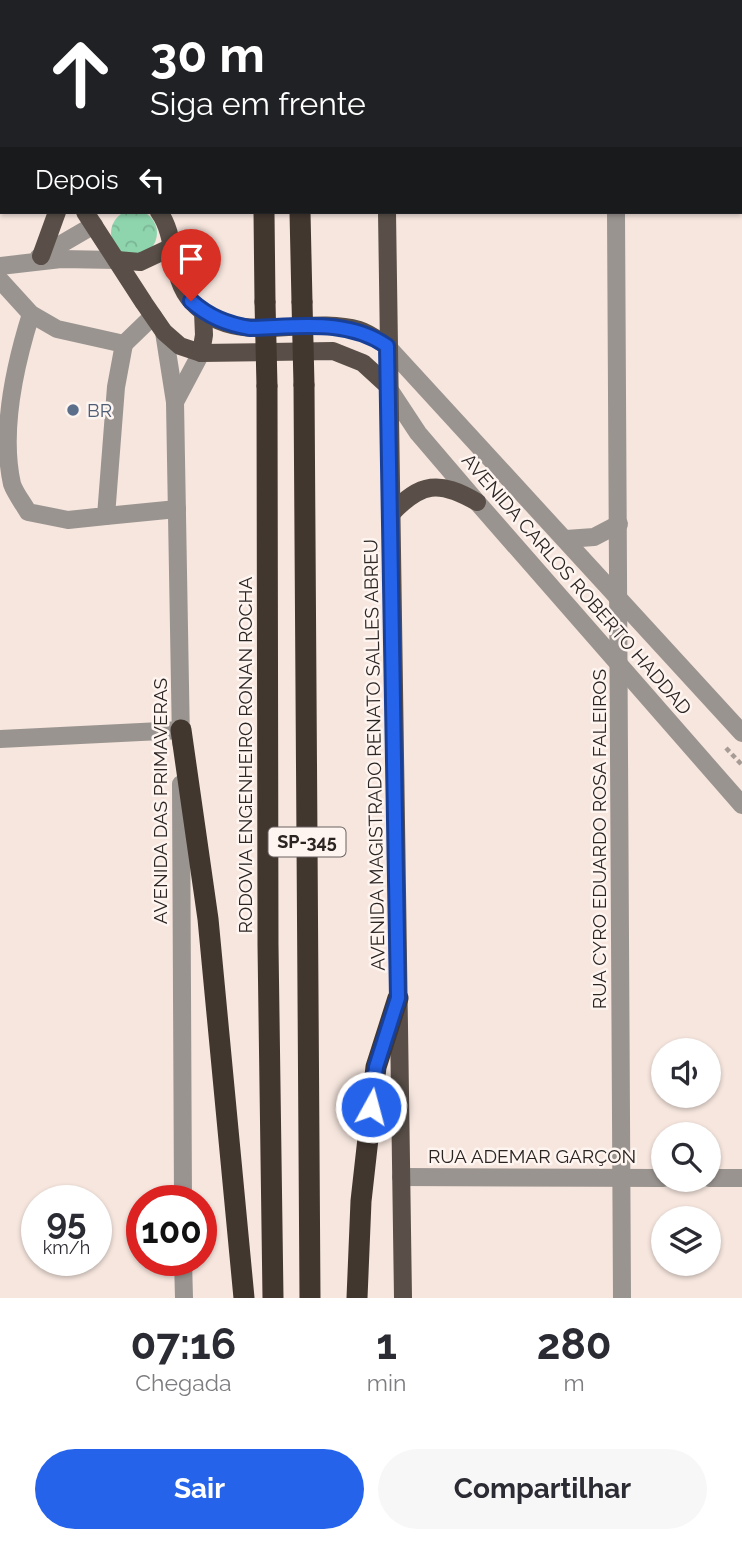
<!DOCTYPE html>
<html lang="pt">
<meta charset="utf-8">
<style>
body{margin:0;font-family:Raleway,sans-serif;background:#f7f7f7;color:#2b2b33;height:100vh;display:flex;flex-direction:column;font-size:26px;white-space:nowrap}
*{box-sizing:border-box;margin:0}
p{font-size:23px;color:#7c7c81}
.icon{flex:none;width:38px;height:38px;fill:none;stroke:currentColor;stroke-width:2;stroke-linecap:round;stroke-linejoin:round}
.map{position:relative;height:1298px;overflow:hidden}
.panel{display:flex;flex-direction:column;background:#fff;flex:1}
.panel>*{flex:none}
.guide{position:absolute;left:0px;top:0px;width:742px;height:214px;box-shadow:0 2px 5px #0004;background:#202124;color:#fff;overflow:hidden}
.tools{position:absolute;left:651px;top:1038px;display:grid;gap:14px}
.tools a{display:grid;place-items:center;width:70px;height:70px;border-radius:50%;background:#fff;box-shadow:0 2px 5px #0004;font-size:35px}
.speed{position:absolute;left:21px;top:1185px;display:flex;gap:14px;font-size:35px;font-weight:700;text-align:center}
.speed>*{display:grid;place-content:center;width:91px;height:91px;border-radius:50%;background:#fff;box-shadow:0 2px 5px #0004;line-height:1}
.speed small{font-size:18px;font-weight:400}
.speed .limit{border:10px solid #d22;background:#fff;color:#111}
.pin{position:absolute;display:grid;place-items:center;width:60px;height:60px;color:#fff;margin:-72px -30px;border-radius:50% 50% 50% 0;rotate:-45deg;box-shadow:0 0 7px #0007}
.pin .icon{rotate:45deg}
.me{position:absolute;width:77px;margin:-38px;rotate:7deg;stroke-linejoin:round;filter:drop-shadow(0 0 5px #0008)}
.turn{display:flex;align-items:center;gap:24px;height:147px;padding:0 35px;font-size:32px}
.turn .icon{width:91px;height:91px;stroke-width:2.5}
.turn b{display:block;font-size:49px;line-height:60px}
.then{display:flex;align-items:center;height:66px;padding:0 35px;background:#0003;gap:14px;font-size:26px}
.eta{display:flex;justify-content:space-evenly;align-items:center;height:119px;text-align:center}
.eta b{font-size:42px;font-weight:700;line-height:49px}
.action{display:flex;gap:14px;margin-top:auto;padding:14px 35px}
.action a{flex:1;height:80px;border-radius:42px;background:#2563eb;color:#fff;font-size:28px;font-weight:700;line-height:80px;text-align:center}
.action a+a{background:#f7f7f7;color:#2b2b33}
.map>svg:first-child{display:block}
</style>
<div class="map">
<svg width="742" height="1298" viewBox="0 0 742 1298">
<defs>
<pattern id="park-crowns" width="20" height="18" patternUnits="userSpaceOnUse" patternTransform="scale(1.75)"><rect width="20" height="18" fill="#8ed4ad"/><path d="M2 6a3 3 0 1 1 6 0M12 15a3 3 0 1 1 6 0" fill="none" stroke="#7bb695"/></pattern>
</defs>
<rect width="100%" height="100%" fill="#f6e6de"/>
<circle fill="url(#park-crowns)" cx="134" cy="233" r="23"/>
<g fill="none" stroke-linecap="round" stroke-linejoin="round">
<g stroke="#a79b95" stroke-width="4.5" stroke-dasharray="5 3.5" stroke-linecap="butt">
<polyline points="0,70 2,72"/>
<polyline points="726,748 742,765"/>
</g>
<g stroke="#9a9490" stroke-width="18">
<polyline points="614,0 614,2"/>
<polyline points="740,74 742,74"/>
<polyline points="616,212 622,1298"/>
<polyline points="39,257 94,225"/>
<polyline points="0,266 61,259 117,260"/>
<polyline points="0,280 31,314 57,329 124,344 153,316"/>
<path d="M 31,314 C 15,365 0,430 12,484 C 15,493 23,503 28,512 L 68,520 L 106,516 L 116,387 L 124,344"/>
<polyline points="164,332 175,402 181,742"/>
<polyline points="387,346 742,733"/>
<polyline points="387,386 418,433 477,502 742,805"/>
<polyline points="175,402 201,353"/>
<polyline points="106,516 177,509"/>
<polyline points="566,539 594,537 619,524"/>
<polyline points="0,739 181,730"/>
<polyline points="181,784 183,1200"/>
<polyline points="401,1177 663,1178"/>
<polyline points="709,1178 742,1178"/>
<polyline points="183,1260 184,1298"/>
</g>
<g stroke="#594f48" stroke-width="18">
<polyline points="386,0 386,2"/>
<polyline points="0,20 2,22"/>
<polyline points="0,96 2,98"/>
<polyline points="85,212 144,303 164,332 180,346 201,353 333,351 363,363 387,385"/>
<path d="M 159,212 C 178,238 169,278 192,302 C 236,350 305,314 359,330 C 369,333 378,340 387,346"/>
<polyline points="387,212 403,1298"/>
<polyline points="41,256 57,212"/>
<polyline points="117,260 140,262 172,247"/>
<polyline points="201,353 204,335 203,312"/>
<path d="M 391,514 C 421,482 439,480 477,502"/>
</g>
<g stroke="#42372f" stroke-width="21">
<polyline points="172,0 172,2"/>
<polyline points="264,2 264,0"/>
<polyline points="300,2 300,0"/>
<polyline points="264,212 265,302"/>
<polyline points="300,212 302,302"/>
<polyline points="304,385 310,1298"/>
<polyline points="267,386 268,945 273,1298"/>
<polyline points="181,730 208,919 244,1298"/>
<polyline points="357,1298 361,1201 376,1067 398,998"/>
</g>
<g stroke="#42372f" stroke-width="21">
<polyline points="265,302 267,386"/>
<polyline points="302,302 304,385"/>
</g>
</g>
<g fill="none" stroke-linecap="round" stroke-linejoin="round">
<defs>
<path id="route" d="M 191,301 C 209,317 227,324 250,328 C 297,327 347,318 387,346 L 398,998 L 376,1067 L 371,1107"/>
</defs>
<use href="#route" stroke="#184099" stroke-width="18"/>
<use href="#route" stroke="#2563eb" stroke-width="12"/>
</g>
<circle fill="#5c6f8a" stroke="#fef4f0" stroke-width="2.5" cx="73" cy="410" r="7"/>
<g text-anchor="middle" stroke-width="5" stroke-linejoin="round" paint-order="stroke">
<rect fill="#fef4f0" stroke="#6a6360" stroke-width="2" x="268.5" y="827.5" width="77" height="29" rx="5"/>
<g font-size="18" font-weight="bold" fill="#2b2522">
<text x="307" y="848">SP-345</text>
</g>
<g font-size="19" fill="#4e5e75" stroke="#fef4f0" text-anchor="start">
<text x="87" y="417">BR</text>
</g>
<g font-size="19" fill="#2b2522" stroke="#fef4f0">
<text transform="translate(577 584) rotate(49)" y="7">AVENIDA CARLOS ROBERTO HADDAD</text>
<text transform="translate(245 755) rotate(-90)" y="7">RODOVIA ENGENHEIRO RONAN ROCHA</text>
<text transform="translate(374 755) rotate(-91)" y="7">AVENIDA MAGISTRADO RENATO SALLES ABREU</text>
<text transform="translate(160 801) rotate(-90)" y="7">AVENIDA DAS PRIMAVERAS</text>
<text transform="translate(599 839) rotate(-90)" y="7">RUA CYRO EDUARDO ROSA FALEIROS</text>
<text x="532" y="1163">RUA ADEMAR GARÇON</text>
</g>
</g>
</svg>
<div class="tools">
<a><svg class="icon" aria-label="sound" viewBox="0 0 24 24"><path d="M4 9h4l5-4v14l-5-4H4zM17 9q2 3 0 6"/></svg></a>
<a><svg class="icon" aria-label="search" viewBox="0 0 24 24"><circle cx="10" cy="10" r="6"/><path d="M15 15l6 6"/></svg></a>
<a><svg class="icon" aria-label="layers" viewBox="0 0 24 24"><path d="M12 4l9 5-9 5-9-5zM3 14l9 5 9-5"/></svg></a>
</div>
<div class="speed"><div>95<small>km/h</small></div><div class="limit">100</div></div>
<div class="pin" style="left:191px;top:301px;background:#d93025"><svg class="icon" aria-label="arrive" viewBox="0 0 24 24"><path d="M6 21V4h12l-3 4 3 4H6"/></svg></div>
<svg class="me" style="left:371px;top:1107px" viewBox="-20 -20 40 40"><circle r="17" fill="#2563eb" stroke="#fff" stroke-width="3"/><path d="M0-11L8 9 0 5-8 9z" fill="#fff"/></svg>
<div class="guide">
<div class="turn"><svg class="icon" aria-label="ahead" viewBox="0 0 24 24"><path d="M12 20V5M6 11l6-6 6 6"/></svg><div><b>30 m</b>Siga em frente</div></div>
<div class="then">Depois<svg class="icon" aria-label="left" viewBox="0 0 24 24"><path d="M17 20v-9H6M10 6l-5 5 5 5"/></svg></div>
</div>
</div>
<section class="panel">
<div class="eta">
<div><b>07:16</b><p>Chegada</p></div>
<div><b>1</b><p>min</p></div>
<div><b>280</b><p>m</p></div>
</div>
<div class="action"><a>Sair</a><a>Compartilhar</a></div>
</section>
